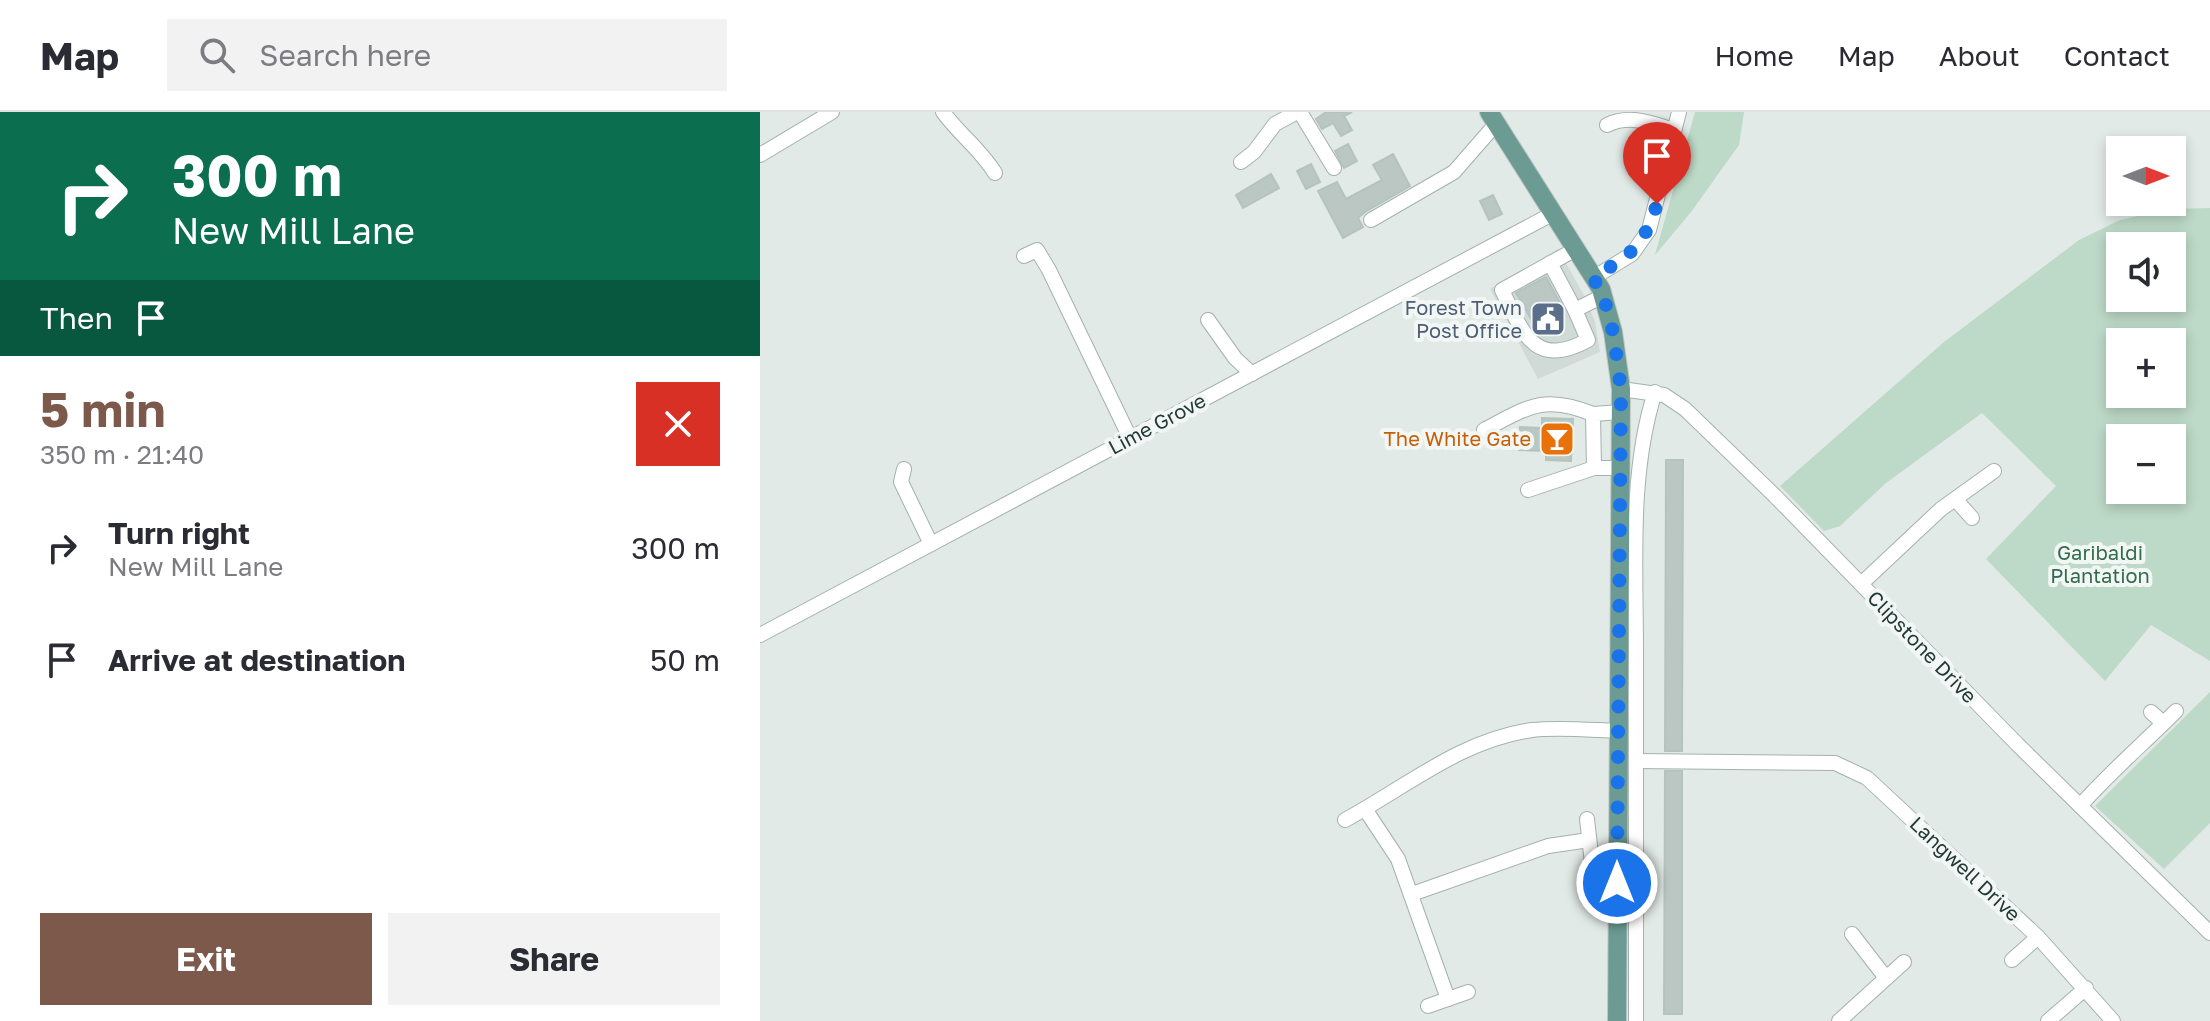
<!DOCTYPE html>
<meta charset="utf-8">
<style>
body{margin:0;font-family:"Golos Text",sans-serif;background:#f2f2f3;color:#2b2b33;height:100vh;display:flex;flex-direction:column;font-size:30px;white-space:nowrap}
*{box-sizing:border-box;margin:0}
p{font-size:26px;color:#7c7c81}
.icon{flex:none;width:44px;height:44px;fill:none;stroke:currentColor;stroke-width:2;stroke-linecap:round;stroke-linejoin:round}
.map{position:relative;flex:1;overflow:hidden}
.sheet{display:flex;flex-direction:column;background:#fff;width:760px}
.sheet>*{flex:none}
.guide{background:#0b6e4f;color:#fff;overflow:hidden}
.needle{width:52px;rotate:90deg}
.buttons{position:absolute;left:1346px;top:24px;display:grid;gap:16px}
.buttons a{display:grid;place-items:center;width:80px;height:80px;border-radius:0px;background:#fff;box-shadow:0 4px 12px #0003;font-size:40px}
.pin{position:absolute;display:grid;place-items:center;width:68px;height:68px;color:#fff;margin:-82px -34px;border-radius:50% 50% 50% 0;rotate:-45deg;box-shadow:0 0 8px #0007}
.pin .icon{rotate:45deg}
.me{position:absolute;width:88px;margin:-44px;rotate:0deg;stroke-linejoin:round;filter:drop-shadow(0 0 6px #0008)}
.turn{display:flex;align-items:center;gap:28px;height:168px;padding:0 40px;font-size:36px}
.turn .icon{width:104px;height:104px;stroke-width:2.5}
.turn b{display:block;font-size:56px;line-height:68px}
.then{display:flex;align-items:center;height:76px;padding:0 40px;background:#0003;gap:16px;font-size:30px}
.round{display:grid;place-items:center;flex:none;width:84px;height:84px;border-radius:0px;background:#f2f2f3}
.head{display:flex;align-items:center;justify-content:space-between;height:136px;padding:0 40px}
h1{font-size:48px;font-weight:700;line-height:60px;color:#7d594b}
.cta{display:flex;gap:16px;margin-top:auto;padding:16px 40px}
.cta a{flex:1;height:92px;border-radius:0px;background:#7d594b;color:#fff;font-size:32px;font-weight:700;line-height:92px;text-align:center}
.cta a+a{background:#f2f2f3;color:#2b2b33}
ul{padding:0;list-style:none}
li{display:flex;align-items:center;gap:24px;height:112px;padding:0 40px}
li div{flex:1}
li b{display:block;font-size:30px}
li em{font-style:normal}
header{display:flex;align-items:center;gap:48px;box-sizing:border-box;height:112px;padding:0 40px;background:#fff;border-bottom:2px solid #e1e1e2}
header strong{font-size:38px}
nav{display:flex;gap:44px;margin-inline-start:auto;font-size:28px}
.search{width:560px;height:72px;background:#f2f2f3;display:flex;align-items:center;gap:20px;box-sizing:border-box;padding:0 28px;border-radius:0px;color:#7c7c81;font-size:30px}
main{display:flex;flex:1;min-height:0}
.map>svg:first-child{display:block}
</style>
<header>
<strong>Map</strong>
<div class="search"><svg class="icon" aria-label="search" viewBox="0 0 24 24"><circle cx="10" cy="10" r="6"/><path d="M15 15l6 6"/></svg>Search here</div>
<nav><a>Home</a><a>Map</a><a>About</a><a>Contact</a></nav>
</header>
<main>
<section class="sheet">
<div class="guide">
<div class="turn"><svg class="icon" aria-label="right" viewBox="0 0 24 24"><path d="M7 20v-9h11M14 6l5 5-5 5"/></svg><div><b>300 m</b>New Mill Lane</div></div>
<div class="then">Then<svg class="icon" aria-label="arrive" viewBox="0 0 24 24"><path d="M6 21V4h12l-3 4 3 4H6"/></svg></div>
</div>
<div class="head"><div><h1>5 min</h1><p>350 m · 21:40</p></div><a class="round" style="background:#d93025;color:#fff"><svg class="icon" aria-label="close" viewBox="0 0 24 24"><path d="M6 6l12 12M18 6L6 18"/></svg></a></div>
<ul>
<li><svg class="icon" aria-label="right" viewBox="0 0 24 24"><path d="M7 20v-9h11M14 6l5 5-5 5"/></svg><div><b>Turn right</b><p>New Mill Lane</p></div><em>300 m</em></li>
<li><svg class="icon" aria-label="arrive" viewBox="0 0 24 24"><path d="M6 21V4h12l-3 4 3 4H6"/></svg><div><b>Arrive at destination</b></div><em>50 m</em></li>
</ul>
<div class="cta"><a>Exit</a><a>Share</a></div>
</section>
<div class="map">
<svg width="1450" height="909" viewBox="0 0 1450 909">
<rect width="100%" height="100%" fill="#e2eae7"/>
<polygon fill="#d0dad6" points="798,137 825,185 835,210 840,240 778,267 730,177"/>
<g fill="#bdd9c7" fill-rule="evenodd">
<polygon points="935,0 984,0 979,33 931,100 895,143"/>
<path d="M 1450,96 L 1450,549 L 1391,513 L 1345,569 L 1226,447 L 1296,374 L 1222,301 L 1126,371 L 1080,414 L 1064,419 L 1020,374 L 1184,230 L 1319,128 L 1360,108 L 1409,97 ZM 1412,134 L 1412,186 L 1360,186 L 1360,134 ZM 1412,230 L 1412,282 L 1360,282 L 1360,230 ZM 1412,326 L 1412,378 L 1360,378 L 1360,326 Z"/>
<polygon points="1450,580 1450,711 1404,757 1335,694"/>
</g>
<g fill="#bac7c3" stroke="#b5c3be" stroke-width="2">
<polygon points="566,0 592,0 584,4 592,18 581,24 573,11 562,17 556,7"/>
<polygon points="588,32 597,49 584,56 575,39"/>
<polygon points="633,42 650,74 605,100 598,106 603,115 583,126 558,79 577,70 586,87 622,68 613,53"/>
<polygon points="551,52 560,70 546,77 537,59"/>
<polygon points="511,62 519,76 483,96 476,83"/>
<polygon points="733,83 742,102 729,108 720,89"/>
<polygon points="786,165 800,191 794,194 801,207 786,216 782,208 774,212 756,181"/>
<polygon points="782,306 813,307 811,349 786,348 786,339 759,338 760,315 782,316"/>
<polygon points="906,348 923,348 922,639 905,639"/>
<polygon points="905,659 922,659 922,902 904,902"/>
</g>
<g fill="none" stroke-linecap="round" stroke-linejoin="round">
<defs>
<g id="minor">
<path d="M 183,0 C 199,22 221,38 235,61"/>
<polyline points="540,0 574,56"/>
<path d="M 847,13 C 870,2 891,11 914,18"/>
<polyline points="0,43 72,0"/>
<polyline points="481,50 494,40 515,12 537,0"/>
<polyline points="611,108 694,60 735,13"/>
<polyline points="264,144 277,138 289,158 370,326"/>
<path d="M 790,151 L 815,198 L 828,228 C 775,257 763,222 742,178 L 816,137"/>
<polyline points="833,166 872,142 889,118 919,0"/>
<polyline points="815,198 843,184"/>
<polyline points="448,208 475,246 492,262"/>
<polyline points="861,277 904,283 925,297 1015,384 1257,632 1450,821"/>
<path d="M 724,318 C 768,295 783,282 833,302"/>
<polyline points="860,356 834,356 833,302 861,300"/>
<polyline points="144,357 141,370 171,432"/>
<polyline points="768,378 834,356"/>
<polyline points="1196,388 1212,406"/>
<polyline points="1101,472 1181,397 1234,359"/>
<polyline points="0,523 794,101"/>
<polyline points="1391,600 1403,611"/>
<polyline points="876,649 1075,651 1107,666 1278,825 1353,909"/>
<path d="M 1320,694 C 1350,660 1384,631 1416,599"/>
<polyline points="605,697 638,747 688,887"/>
<polyline points="827,707 834,769"/>
<path d="M 585,708 C 646,675 701,628 772,618 C 800,615 830,618 858,619"/>
<polyline points="652,782 788,734 829,728"/>
<polyline points="1092,822 1126,866"/>
<polyline points="1252,848 1278,825"/>
<polyline points="668,894 708,880"/>
<path d="M 876,909 C 876,786 876,662 876,539 C 876,455 869,361 895,280"/>
<polyline points="1079,909 1144,850"/>
<polyline points="1288,909 1326,876"/>
</g>
<polyline id="major" points="729,0 841,177 853,220 861,277 857,909"/>
</defs>
<use href="#minor" stroke="#a5b1ae" stroke-width="16"/>
<use href="#major" stroke="#bdc4c2" stroke-width="20"/>
<use href="#minor" stroke="#fff" stroke-width="14"/>
<use href="#major" stroke="#6b9b93" stroke-width="18"/>
</g>
<g fill="none" stroke-linecap="round" stroke-linejoin="round">
<path stroke="#1a73e8" stroke-width="14" stroke-dasharray="0 25.2" d="M 857,771 L 861,277 C 855,239 854,198 833,166 C 871,142 883,136 897,92"/>
</g>
<defs>
<symbol id="civic-square" viewBox="-11 -11 22 22"><rect x="-9" y="-9" width="18" height="18" rx="4" fill="#5c6f8a" stroke="#f2f7f5"/><path d="M-.6-6.5H3V-4.5H.6V-3L4-1V1h2V6H-6V1h2V-1L-.6-3ZM-1.2 2.5V6h2.4V2.5Z" fill="#fff"/></symbol>
<symbol id="bar-square" viewBox="-11 -11 22 22"><rect x="-9" y="-9" width="18" height="18" rx="4" fill="#e8710a" stroke="#f2f7f5"/><path d="M-6-5H6L.8 .8V4.5H3.5V6h-7V4.5H-.8V.8Z" fill="#fff"/></symbol>
</defs>
<g fill-rule="evenodd">
<use href="#civic-square" x="768" y="187" width="40" height="40"/>
<use href="#bar-square" x="777" y="307" width="40" height="40"/>
</g>
<g text-anchor="middle" stroke-width="8" stroke-linejoin="round" paint-order="stroke">
<g font-size="20" fill="#4e5e75" stroke="#f2f7f5" text-anchor="end">
<text x="762" y="203">Forest Town<tspan x="762" dy="23">Post Office</tspan></text>
</g>
<g font-size="20" fill="#243935" stroke="#f2f7f5">
<text transform="translate(397 312) rotate(-28)" y="7">Lime Grove</text>
<text transform="translate(1162 535) rotate(46)" y="7">Clipstone Drive</text>
<text transform="translate(1205 757) rotate(43)" y="7">Langwell Drive</text>
</g>
<g font-size="20" fill="#c56008" stroke="#f2f7f5" text-anchor="end">
<text x="771" y="334">The White Gate</text>
</g>
<g font-size="20" fill="#336b4e" stroke="#f2f7f5">
<text x="1340" y="448">Garibaldi<tspan x="1340" dy="23">Plantation</tspan></text>
</g>
</g>
</svg>
<div class="buttons">
<a><svg class="needle" viewBox="-14 -14 28 28"><path d="M0-13l5 13h-10z" fill="#e53935"/><path d="M0 13l5-13h-10z" fill="#7c7c81"/></svg></a>
<a><svg class="icon" aria-label="sound" viewBox="0 0 24 24"><path d="M4 9h4l5-4v14l-5-4H4zM17 9q2 3 0 6"/></svg></a>
<a>+</a>
<a>−</a>
</div>
<div class="pin" style="left:897px;top:92px;background:#d93025"><svg class="icon" aria-label="arrive" viewBox="0 0 24 24"><path d="M6 21V4h12l-3 4 3 4H6"/></svg></div>
<svg class="me" style="left:857px;top:771px" viewBox="-20 -20 40 40"><circle r="17" fill="#1a73e8" stroke="#fff" stroke-width="3"/><path d="M0-11L8 9 0 5-8 9z" fill="#fff"/></svg>
</div>
</main>
